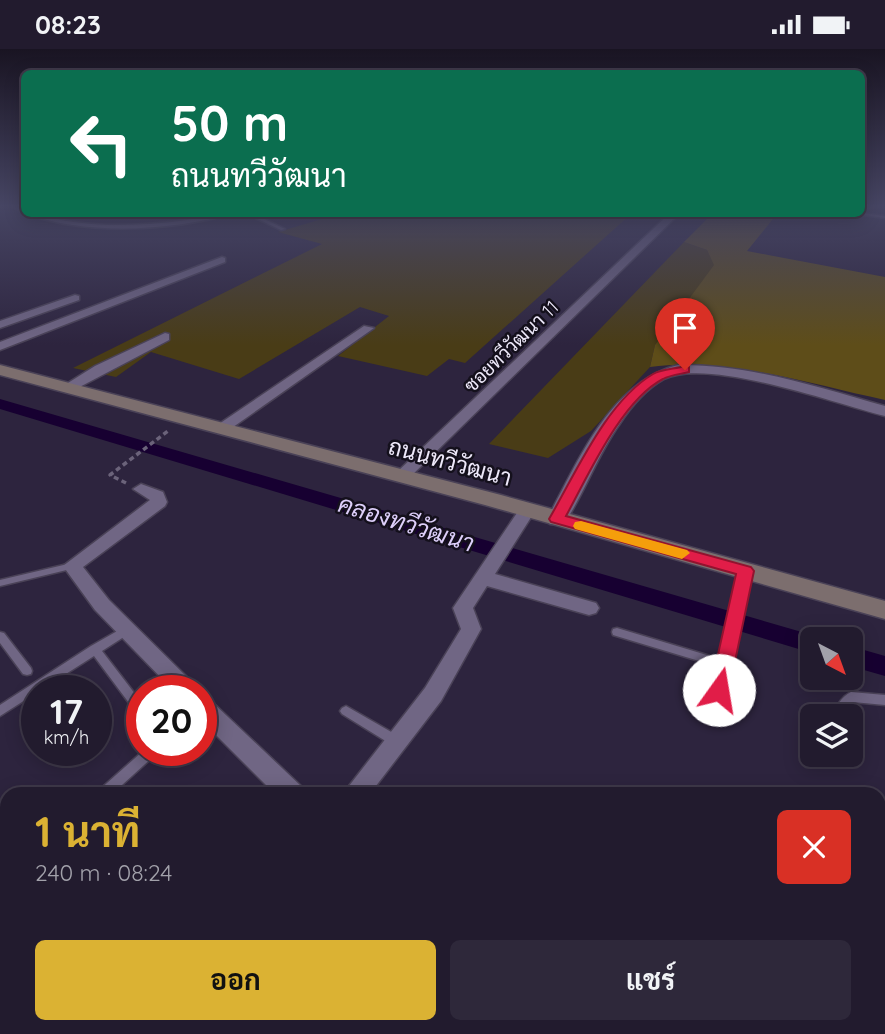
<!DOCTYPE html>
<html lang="th">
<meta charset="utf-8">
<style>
body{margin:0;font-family:Quicksand,Sarabun,sans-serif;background:#2e283a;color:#f1f3f6;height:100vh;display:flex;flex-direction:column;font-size:26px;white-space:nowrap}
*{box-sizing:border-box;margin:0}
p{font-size:23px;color:#a2a1aa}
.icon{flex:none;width:38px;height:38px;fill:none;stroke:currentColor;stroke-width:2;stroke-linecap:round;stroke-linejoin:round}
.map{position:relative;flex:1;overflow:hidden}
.details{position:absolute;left:0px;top:738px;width:886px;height:247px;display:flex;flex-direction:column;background:#221b2e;border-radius:21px 21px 0 0;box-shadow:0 4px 18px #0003,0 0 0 2px #3f394a}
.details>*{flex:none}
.banner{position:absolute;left:21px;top:21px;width:844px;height:147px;border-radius:10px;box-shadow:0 4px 18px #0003,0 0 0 2px #3f394a;background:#0b6e4f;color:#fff;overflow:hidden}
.needle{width:46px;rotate:139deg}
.tools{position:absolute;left:800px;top:578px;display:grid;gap:14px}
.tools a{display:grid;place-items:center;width:63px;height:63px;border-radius:10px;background:#221b2e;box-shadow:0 4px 18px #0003,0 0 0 2px #3f394a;font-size:35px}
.speed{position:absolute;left:21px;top:626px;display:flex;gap:14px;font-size:35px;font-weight:700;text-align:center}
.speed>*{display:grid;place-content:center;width:91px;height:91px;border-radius:50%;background:#221b2e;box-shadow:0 4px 18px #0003,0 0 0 2px #3f394a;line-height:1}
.speed small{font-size:18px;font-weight:400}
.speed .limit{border:10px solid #d22;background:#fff;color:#111}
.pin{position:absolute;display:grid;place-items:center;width:60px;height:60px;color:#fff;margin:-72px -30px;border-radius:50% 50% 50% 0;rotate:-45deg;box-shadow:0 0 7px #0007}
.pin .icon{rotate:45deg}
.me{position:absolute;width:77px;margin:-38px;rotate:13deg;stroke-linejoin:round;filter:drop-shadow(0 0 5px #0008)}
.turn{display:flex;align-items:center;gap:24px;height:147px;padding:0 35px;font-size:32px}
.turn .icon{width:91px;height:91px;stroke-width:2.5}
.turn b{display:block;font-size:49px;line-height:60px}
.round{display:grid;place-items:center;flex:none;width:74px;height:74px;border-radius:10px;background:#2e283a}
.overview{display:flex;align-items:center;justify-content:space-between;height:119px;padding:0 35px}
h1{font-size:42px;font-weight:700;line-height:52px;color:#dbb233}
.primary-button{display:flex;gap:14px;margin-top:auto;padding:14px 35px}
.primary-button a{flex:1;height:80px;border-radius:10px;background:#dbb233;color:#111;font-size:28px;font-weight:700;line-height:80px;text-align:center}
.primary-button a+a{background:#2e283a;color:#f1f3f6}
.status{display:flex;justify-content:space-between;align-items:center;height:49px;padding:0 35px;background:#221b2e;direction:ltr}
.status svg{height:19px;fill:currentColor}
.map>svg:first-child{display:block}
</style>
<div class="status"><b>08:23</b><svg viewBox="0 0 49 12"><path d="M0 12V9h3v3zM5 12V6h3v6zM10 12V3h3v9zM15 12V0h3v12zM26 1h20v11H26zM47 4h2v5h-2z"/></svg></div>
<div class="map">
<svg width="885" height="985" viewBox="0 0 885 985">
<rect width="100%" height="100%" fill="#2d243e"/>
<g fill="#493c16">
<polygon points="339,165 631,165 465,314 449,310 427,327 338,307 389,267 360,258 239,330 151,303 116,328 73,319 322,195 278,183"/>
<polygon points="684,193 707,201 715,216 655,296 650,318 591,382 548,409 489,395"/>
</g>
<path fill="#5e4d19" d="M 712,165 L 777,165 L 747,202 L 885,228 L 885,351 C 809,335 728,308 650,318 L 655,296 L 714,216 L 707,201 L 684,193 Z"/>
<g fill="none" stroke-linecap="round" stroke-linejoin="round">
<g fill="#170031" fill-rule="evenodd">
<polygon points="0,350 812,586 821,590 812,590 812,604 0,360"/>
<polygon points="850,597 885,607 885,627 850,617"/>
</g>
<defs>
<g id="service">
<polygon points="12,158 16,158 24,162 24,164"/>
<polygon points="869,158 878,158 861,161 861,159"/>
<path d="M 33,164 C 81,179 130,178 180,172 C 198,170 216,164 234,164 C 173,182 85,187 25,164 Z"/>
<polygon points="245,164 252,164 285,180 281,181"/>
<polygon points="850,164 861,164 885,167 885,169"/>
<polygon points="72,514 77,517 75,519 0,537 0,531"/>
<polygon points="745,519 750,522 730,614 731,616 729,619 719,667 717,670 713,672 709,670 707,667 719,618 613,586 612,583 613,580 617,579 720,610 740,522"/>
<polygon points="126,577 130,578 131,581 130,584 102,602 142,654 142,668 138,666 94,607 0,667 0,656 91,597"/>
<polygon points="0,583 4,584 31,619 32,622 31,625 27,626 23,625 0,594"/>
<path d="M 851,643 L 885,646 L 885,656 L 853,653 L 845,661 L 843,667 L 832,667 C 836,657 841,648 851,643 Z"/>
<polygon points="346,657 400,688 402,692 400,696 396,697 392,696 342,665 340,662 342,659"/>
<polygon points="143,702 157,702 155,706 111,746 96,746 98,742"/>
<polygon points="7,814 7,828 0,832 0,818"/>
</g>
<g id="minor">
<polygon points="670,164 680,164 408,430 396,430 394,427 396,424"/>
<polygon points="222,208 225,209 225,213 0,301 0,293"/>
<polygon points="75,246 79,247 79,251 0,279 0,272"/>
<polygon points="364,277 374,279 226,383 216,383 214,380 216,377"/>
<polygon points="165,284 169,285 169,291 72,342 67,343 60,339 95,317"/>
<polygon points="141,435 163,443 167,453 165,457 83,518 109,551 195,636 198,642 174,642 95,561 63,517 150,451 133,440"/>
<polygon points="527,457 535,462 495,525 596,554 599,559 596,564 589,566 487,537 473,559 481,580 441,652 369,746 342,746 425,639 461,580 453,559 521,458"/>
<polygon points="201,648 209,650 302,738 305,746 276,746 201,671"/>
<polygon points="617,978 653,978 655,985 620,985"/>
</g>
<path id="tertiary" d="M 678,316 C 749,315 817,338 885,357 L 885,367 C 837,355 708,308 664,330 C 646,340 630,359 619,376 C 597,407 585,443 564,475 L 550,475 L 547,470 C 578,413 609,334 678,316 Z"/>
<polygon id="secondary" points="0,316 501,446 885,552 885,570 485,456 0,326"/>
</defs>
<use href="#service" stroke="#4a4257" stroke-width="3"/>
<use href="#minor" stroke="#4a4257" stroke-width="3"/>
<use href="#tertiary" stroke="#4a4257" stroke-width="3"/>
<use href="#secondary" stroke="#4a4257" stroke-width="3"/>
<polyline stroke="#6b637a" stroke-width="3.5" stroke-dasharray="5 3.5" stroke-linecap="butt" points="126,434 110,426 168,382"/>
<use href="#service" fill="#706684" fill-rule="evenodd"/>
<use href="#minor" fill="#706684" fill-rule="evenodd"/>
<use href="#tertiary" fill="#706684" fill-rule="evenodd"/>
<use href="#secondary" fill="#7c6e6e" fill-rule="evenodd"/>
</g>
<linearGradient id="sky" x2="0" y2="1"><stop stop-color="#191422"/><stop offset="0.53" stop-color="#464563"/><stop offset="1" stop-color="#464563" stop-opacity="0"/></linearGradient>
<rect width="885" height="296" fill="url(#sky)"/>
<path fill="#e11d48" stroke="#92132f" stroke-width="2" d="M 685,317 L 689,318 L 689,323 C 681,325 670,326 663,330 C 621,352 588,427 566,467 L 751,518 L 754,522 L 729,641 L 726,647 L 719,649 L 713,647 L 710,641 L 736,525 L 551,473 L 549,470 C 576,424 606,353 653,325 C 662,320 675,320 685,317 Z"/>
<polygon fill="#f59e0b" points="581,472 687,501 690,504 682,510 575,480 573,477 575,473"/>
<g text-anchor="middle" stroke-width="5" stroke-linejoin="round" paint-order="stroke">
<g font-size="19" fill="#eee9fa" stroke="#14101c">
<text transform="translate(511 297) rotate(-44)" y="7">ซอยทวีวัฒนา 11</text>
</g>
<g font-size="23" fill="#eee9fa" stroke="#14101c">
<text transform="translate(450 413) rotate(15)" y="8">ถนนทวีวัฒนา</text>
</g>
<g font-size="24" font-style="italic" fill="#ddcffa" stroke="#14101c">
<text transform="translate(406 475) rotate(17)" y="8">คลองทวีวัฒนา</text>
</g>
</g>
</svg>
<div class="tools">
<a><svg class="needle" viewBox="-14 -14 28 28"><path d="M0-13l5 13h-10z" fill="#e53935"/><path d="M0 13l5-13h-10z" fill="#a2a1aa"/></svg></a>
<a><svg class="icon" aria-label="layers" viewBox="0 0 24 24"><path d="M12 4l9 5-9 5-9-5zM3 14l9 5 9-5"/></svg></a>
</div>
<div class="speed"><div>17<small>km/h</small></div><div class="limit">20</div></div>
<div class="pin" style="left:685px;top:321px;background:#d93025"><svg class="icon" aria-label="arrive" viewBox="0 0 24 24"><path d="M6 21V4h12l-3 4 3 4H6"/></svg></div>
<svg class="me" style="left:719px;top:641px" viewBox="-20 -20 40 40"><circle r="19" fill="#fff"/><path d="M0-13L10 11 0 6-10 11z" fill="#e11d48"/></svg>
<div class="banner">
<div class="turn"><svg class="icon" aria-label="left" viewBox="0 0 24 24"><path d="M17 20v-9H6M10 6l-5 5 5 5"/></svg><div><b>50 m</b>ถนนทวีวัฒนา</div></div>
</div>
<section class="details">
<div class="overview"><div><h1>1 นาที</h1><p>240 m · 08:24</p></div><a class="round" style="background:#d93025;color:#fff"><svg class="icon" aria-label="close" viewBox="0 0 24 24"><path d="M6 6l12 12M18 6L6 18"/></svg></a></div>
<div class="primary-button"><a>ออก</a><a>แชร์</a></div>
</section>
</div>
